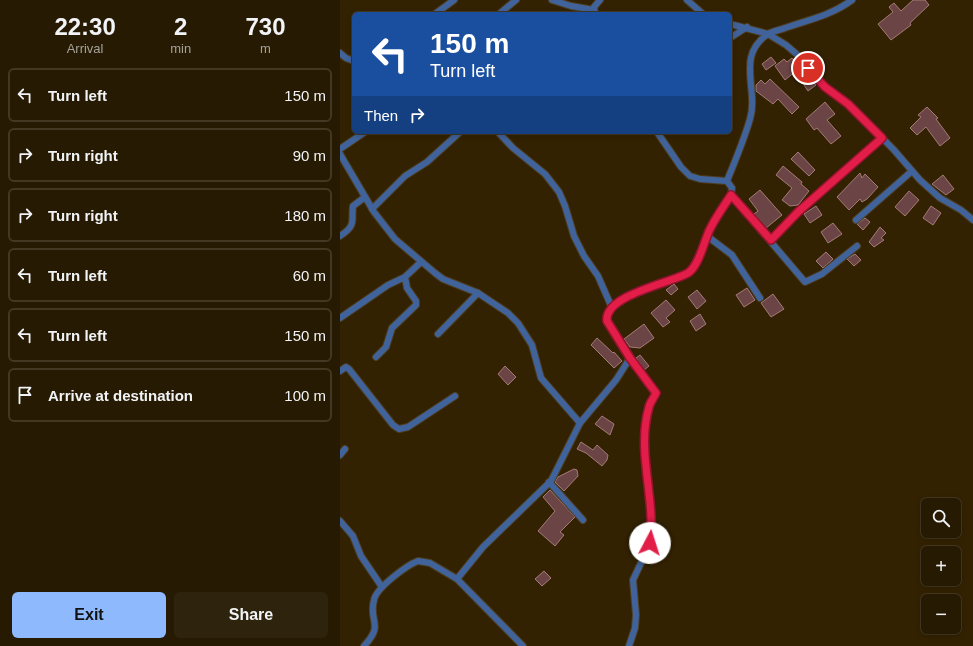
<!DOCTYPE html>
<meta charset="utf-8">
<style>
body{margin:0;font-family:Helvetica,sans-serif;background:#2e230c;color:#f1f3f6;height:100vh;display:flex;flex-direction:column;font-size:15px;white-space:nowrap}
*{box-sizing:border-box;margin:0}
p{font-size:13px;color:#a4a199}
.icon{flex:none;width:22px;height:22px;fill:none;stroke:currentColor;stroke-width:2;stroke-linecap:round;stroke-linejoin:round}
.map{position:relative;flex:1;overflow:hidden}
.side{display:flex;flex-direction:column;background:#261a02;width:340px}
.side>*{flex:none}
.hud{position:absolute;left:12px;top:12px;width:380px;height:122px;border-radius:6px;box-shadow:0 2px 6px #0003,0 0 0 1px #423824;background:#1a4fa0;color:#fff;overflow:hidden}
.controls{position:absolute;left:581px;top:498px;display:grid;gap:8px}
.controls a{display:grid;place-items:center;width:40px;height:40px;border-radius:6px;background:#261a02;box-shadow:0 2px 6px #0003,0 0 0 1px #423824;font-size:20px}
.pin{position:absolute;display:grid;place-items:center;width:34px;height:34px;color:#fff;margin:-17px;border:2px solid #fff;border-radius:50%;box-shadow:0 1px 4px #0007}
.me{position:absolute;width:44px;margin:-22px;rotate:5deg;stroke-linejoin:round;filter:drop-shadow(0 0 3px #0008)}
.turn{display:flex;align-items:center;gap:14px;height:84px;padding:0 12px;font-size:18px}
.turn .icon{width:52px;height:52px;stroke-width:2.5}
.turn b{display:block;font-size:28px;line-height:34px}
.then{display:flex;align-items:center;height:38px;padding:0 12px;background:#0003;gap:8px;font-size:15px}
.eta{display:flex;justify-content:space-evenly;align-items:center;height:68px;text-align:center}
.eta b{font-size:24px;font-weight:800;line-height:28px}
.action{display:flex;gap:8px;margin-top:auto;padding:8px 12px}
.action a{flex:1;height:46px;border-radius:6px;background:#8eb9fd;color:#111;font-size:16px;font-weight:800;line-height:46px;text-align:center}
.action a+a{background:#2e230c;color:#f1f3f6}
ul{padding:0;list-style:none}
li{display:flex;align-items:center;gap:12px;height:54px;margin:0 8px 6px;padding:0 4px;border:2px solid #423824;border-radius:6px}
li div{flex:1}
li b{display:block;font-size:15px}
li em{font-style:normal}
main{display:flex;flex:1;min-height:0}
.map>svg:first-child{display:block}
</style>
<main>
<section class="side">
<div class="eta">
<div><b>22:30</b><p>Arrival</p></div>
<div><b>2</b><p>min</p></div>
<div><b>730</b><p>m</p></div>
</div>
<ul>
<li><svg class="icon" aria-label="left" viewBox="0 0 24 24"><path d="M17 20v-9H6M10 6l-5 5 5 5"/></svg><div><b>Turn left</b></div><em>150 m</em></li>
<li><svg class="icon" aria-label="right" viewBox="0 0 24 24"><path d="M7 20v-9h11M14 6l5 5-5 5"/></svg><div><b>Turn right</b></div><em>90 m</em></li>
<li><svg class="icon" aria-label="right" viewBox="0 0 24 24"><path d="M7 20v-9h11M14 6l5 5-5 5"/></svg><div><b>Turn right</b></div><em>180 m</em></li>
<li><svg class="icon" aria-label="left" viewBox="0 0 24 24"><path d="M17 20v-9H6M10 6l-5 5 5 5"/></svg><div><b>Turn left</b></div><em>60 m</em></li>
<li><svg class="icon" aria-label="left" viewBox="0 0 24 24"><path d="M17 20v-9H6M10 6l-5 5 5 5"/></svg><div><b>Turn left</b></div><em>150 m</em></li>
<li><svg class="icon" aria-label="arrive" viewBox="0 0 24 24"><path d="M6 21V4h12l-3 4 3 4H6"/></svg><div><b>Arrive at destination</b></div><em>100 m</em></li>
</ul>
<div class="action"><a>Exit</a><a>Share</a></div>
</section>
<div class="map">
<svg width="633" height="646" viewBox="0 0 633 646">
<rect width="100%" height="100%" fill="#332202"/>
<g fill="#6b4545" stroke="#a47a79">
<polygon points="573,0 585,0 589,5 570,23 571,25 551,40 538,24 553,12 549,7 554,3 561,11"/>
<polygon points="431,57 436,63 426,70 422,64"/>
<polygon points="452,58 457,64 455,66 457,70 445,80 435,66 444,59 447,62"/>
<polygon points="467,73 476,85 468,91 460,79"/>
<polygon points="430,79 459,107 452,114 438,99 433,104 416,91 416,85 421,80 425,84"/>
<polygon points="485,102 495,114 487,120 501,136 491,144 477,128 474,130 466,119"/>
<polygon points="587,107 598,118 596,119 610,138 600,146 586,127 577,135 570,128 581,117 578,115"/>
<polygon points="458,152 475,170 469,176 451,159"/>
<polygon points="443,166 462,182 461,184 469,191 458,205 450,206 442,200 452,188 436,175"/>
<polygon points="520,173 522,178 525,174 538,187 527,199 522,202 520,199 509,210 497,197"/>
<polygon points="603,175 614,189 606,195 592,184"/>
<polygon points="420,190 442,215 426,228 414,214 418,211 409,199"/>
<polygon points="569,191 579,200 565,216 555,207"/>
<polygon points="476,206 482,215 470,223 464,214"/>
<polygon points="591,206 601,213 593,225 583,218"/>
<polygon points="525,218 530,222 523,230 517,224"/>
<polygon points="493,223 502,234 488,243 481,232"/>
<polygon points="540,227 546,233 541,238 544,240 534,247 529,242"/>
<polygon points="486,252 493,259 483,268 476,261"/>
<polygon points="515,254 521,260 514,266 507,259"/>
<polygon points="334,284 338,289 331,295 326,290"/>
<polygon points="407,288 415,300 404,307 396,295"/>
<polygon points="357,290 366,301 357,309 348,297"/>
<polygon points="433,294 444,309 431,317 421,303"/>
<polygon points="326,300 335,310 326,318 330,322 323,327 311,313"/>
<polygon points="360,314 366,324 356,331 350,321"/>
<polygon points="304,324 314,338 300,348 290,347 284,339"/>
<polygon points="257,338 273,353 274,352 282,361 274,368 251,345"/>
<polygon points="300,355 309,366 304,370 296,358"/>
<polygon points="165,366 176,377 168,385 158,374"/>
<polygon points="262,416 274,424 270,435 255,424"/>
<polygon points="241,442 253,450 257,445 268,455 267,460 262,466 246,453 237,449"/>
<polygon points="234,469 237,470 238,476 224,491 215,482 218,477"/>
<polygon points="210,490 235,517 220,532 224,535 215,546 198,531 215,511 203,497"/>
<polygon points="204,571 211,578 202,586 195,579"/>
</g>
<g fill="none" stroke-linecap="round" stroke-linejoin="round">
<defs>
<g id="minor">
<polyline points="212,0 231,6 254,10"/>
<polyline points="347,0 363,14"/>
<polyline points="95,14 114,0"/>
<polyline points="159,14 176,0"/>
<polyline points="255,14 254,7 260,0"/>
<polyline points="390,24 428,34 446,45 460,57 485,87 509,104 554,150 580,180 600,198 621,210 633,220"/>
<polyline points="390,38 407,27"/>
<polyline points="0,53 6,58 14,61"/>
<polyline points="158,132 173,148 205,174 219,192 225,206 234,236 244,256 258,276 272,308"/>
<polyline points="0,149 25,132"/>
<polyline points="0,154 34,212 55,239 95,273 103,279 138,293 168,313 178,323 192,345 201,378 240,423"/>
<path d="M 387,181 C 395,161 404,140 410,119 C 419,89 395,56 428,34 C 433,31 440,30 445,28 C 468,20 492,15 512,0"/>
<polyline points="391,195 465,282 482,274 517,246"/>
<polyline points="32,209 65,176 87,162 120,132"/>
<polyline points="516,220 572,171"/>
<path d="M 0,236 C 17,225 11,221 13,206 L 25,197"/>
<polyline points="367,236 392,255 420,298"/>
<polyline points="431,240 458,212 542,138"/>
<polyline points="0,318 48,285 65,277"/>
<polyline points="98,334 138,293"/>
<polyline points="36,357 46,347 52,328 76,305 76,301 67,288 65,277 81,262"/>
<polyline points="0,371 6,367 9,369 53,425 59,429 68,427 115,396"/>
<polyline points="0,455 5,449"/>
<polyline points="209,482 243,520"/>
<polyline points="0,521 13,536 21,556 42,587"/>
<polyline points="117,579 183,646"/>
<path d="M 24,646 C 45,624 28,622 34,600 C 36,588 67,565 78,561 L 90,563 L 117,579 L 143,547 L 211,481 L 240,423 L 276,380 L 290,358 L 267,321 C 264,297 332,281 349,272 L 355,265 L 370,229 L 391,195 L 392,188 L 387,181 L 360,179 L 350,176 L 341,167 L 317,132"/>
<polyline points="289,646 295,628 296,615 293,580 307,550 311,537 312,520 306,463 305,431 309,408 316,393 290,358"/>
</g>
</defs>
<use href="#minor" stroke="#4e3e20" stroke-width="8"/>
<use href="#minor" stroke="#40639b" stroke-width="6"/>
</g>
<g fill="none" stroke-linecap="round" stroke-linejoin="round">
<defs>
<path id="route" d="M 310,543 C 316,498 296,452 309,407 C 310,402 314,398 316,393 L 290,358 L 267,321 C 264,295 331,283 348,273 C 359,266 364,241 370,229 C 376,217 384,206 391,195 L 431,240 L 458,212 L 542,138 L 508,104 L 485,87 L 468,68"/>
</defs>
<use href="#route" stroke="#92132f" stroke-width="10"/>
<use href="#route" stroke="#e11d48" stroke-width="7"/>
</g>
</svg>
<div class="controls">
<a><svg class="icon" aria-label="search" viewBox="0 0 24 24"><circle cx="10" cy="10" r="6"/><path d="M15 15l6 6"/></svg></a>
<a>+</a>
<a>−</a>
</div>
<div class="pin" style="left:468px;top:68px;background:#d93025"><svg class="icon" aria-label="arrive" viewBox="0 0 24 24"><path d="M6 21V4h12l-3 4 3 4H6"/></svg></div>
<svg class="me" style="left:310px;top:543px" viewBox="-20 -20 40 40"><circle r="19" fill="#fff"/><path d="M0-13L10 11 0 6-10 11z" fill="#e11d48"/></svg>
<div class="hud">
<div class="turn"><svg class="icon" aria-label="left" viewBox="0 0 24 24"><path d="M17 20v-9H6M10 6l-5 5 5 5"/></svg><div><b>150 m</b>Turn left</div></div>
<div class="then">Then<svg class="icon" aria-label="right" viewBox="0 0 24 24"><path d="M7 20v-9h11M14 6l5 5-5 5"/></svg></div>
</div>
</div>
</main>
